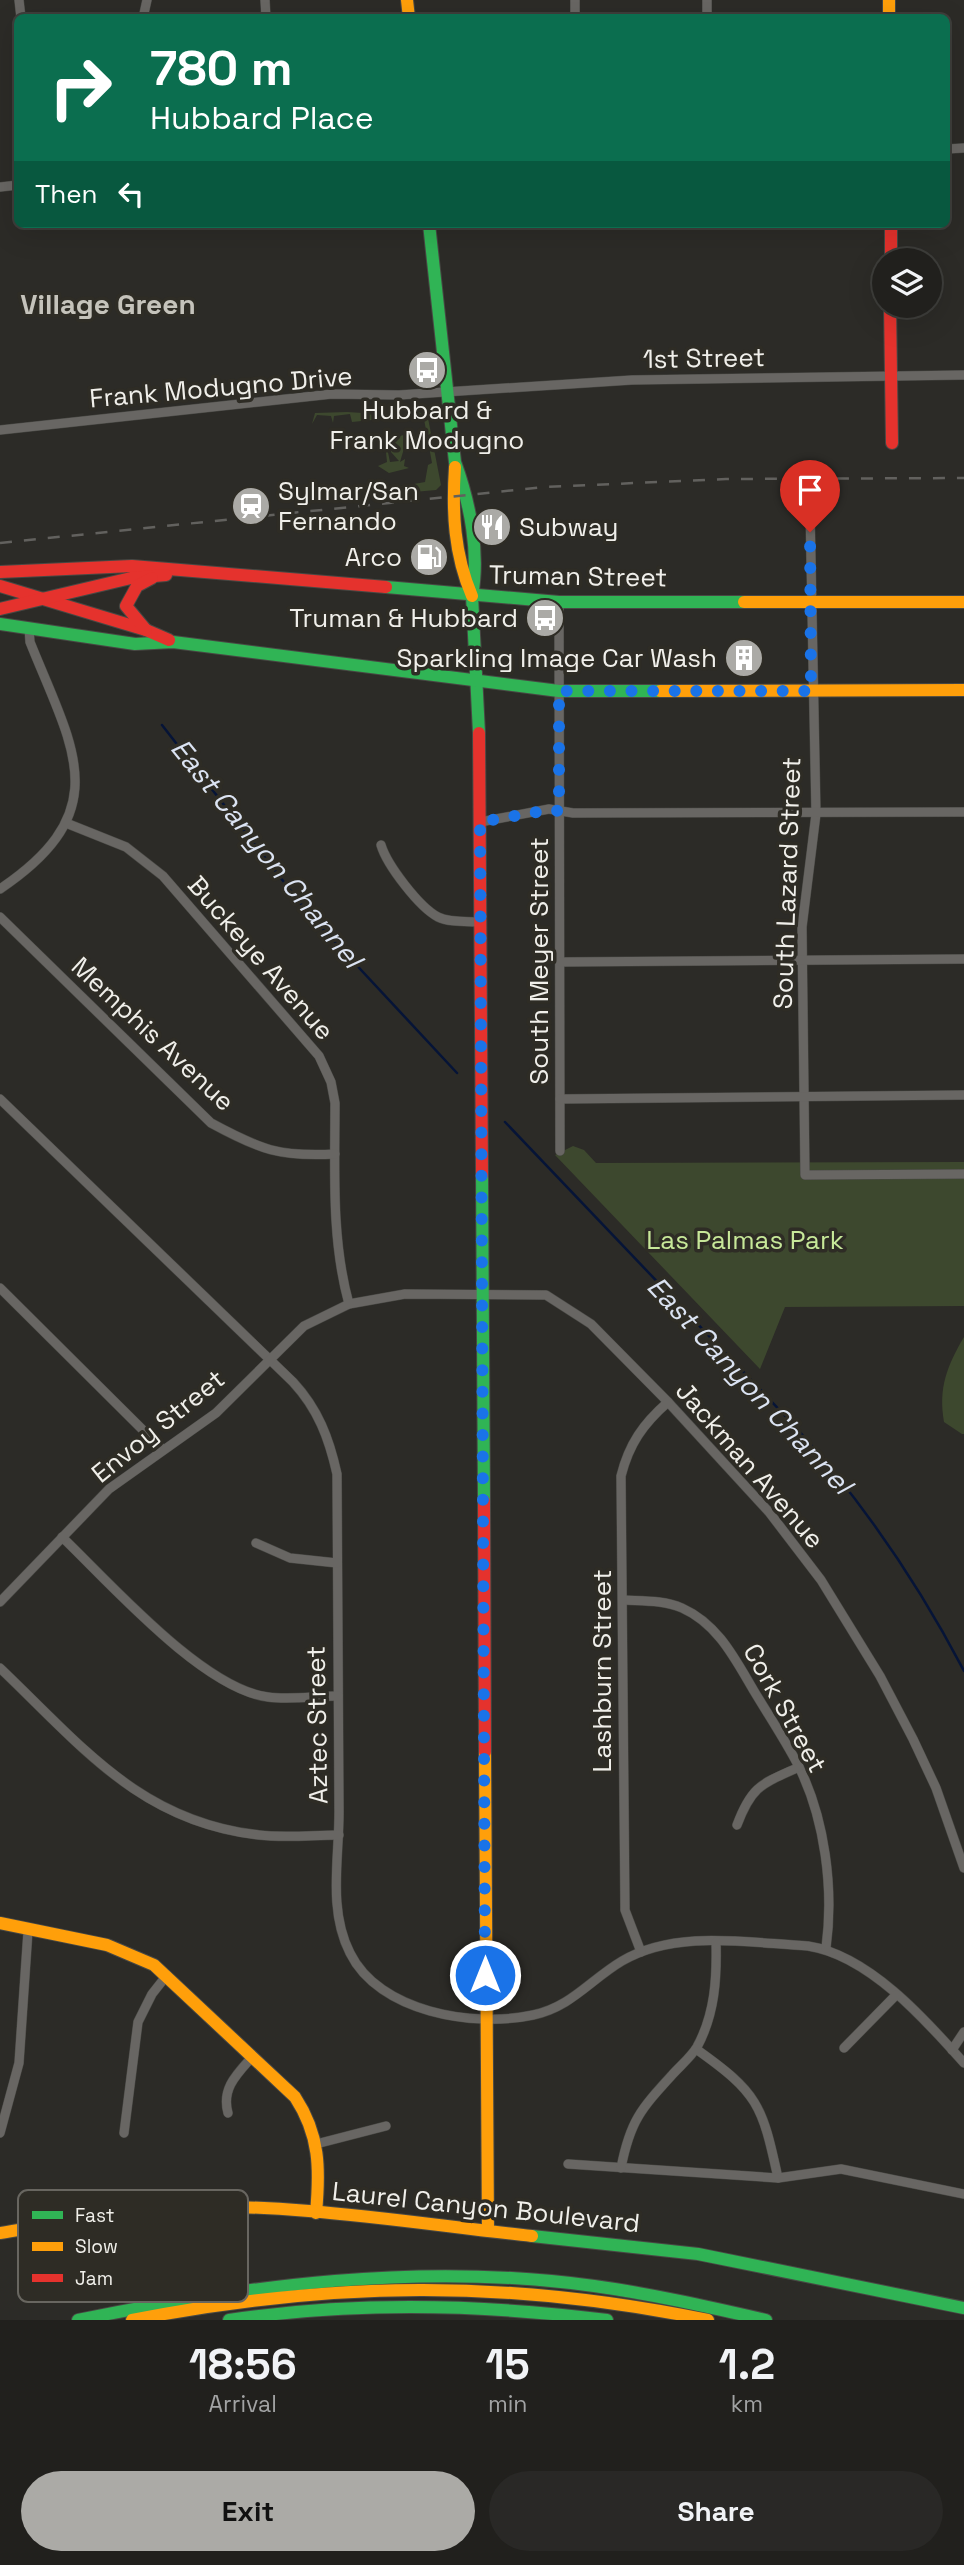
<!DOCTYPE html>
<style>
body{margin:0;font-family:"Space Grotesk",sans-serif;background:#292826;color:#f1f3f6;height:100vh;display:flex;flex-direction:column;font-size:26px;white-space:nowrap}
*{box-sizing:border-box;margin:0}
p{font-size:23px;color:#a2a3a4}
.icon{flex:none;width:38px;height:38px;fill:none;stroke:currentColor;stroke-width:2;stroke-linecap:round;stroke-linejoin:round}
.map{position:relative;height:2320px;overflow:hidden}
.panel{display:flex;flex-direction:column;background:#21201d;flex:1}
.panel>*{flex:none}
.guide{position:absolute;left:14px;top:14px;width:936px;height:214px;border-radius:10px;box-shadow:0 7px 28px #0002,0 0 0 2px #3e3e3b;background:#0b6e4f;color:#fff;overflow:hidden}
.tools{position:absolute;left:872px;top:248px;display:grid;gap:14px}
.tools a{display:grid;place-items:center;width:70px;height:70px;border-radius:50%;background:#21201d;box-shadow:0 7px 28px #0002,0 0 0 2px #3e3e3b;font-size:35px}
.pin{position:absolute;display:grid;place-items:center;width:60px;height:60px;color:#fff;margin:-72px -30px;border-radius:50% 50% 50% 0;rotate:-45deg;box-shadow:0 0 7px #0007}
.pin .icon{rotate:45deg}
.me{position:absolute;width:77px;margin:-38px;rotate:0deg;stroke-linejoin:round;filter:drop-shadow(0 0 5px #0008)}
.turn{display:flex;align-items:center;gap:24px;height:147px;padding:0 21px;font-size:32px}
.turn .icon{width:91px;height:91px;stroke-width:2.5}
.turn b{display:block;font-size:49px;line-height:60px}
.then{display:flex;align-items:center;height:66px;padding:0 21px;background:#0003;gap:14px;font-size:26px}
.eta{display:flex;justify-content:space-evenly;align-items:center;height:119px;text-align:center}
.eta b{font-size:42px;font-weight:600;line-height:49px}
.cta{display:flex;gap:14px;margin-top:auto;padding:14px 21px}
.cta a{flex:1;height:80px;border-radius:42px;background:#abaaa6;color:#111;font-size:28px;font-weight:600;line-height:80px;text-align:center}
.cta a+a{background:#292826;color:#f1f3f6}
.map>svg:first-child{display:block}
</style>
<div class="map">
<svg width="964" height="2320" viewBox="0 0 964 2320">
<rect width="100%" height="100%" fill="#2c2b27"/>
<g fill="#3d482e">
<polygon points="347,412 379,414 381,419 352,422 350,414 334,416 333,423 331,416 317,415 312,424 315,413"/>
<polygon points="419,412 428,418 441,485 436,490 380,495 381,482 384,482 386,489 425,482 428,465 432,463 424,419 406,419 406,413"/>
<path d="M 384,433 L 390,462 L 399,461 L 391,452 C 390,441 397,434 408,435 L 400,462 L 405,459 L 404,466 L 409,468 L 389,473 L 378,466 L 387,462 Z"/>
<polygon points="573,1146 584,1150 596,1163 964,1162 964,1306 785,1307 760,1369 555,1155"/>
<path d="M 964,1337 L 964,1434 L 962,1434 L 944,1422 C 938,1388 947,1366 964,1337 Z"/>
</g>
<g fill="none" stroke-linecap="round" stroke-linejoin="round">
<g stroke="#061437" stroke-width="2.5">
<polyline points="162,725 308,913 457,1073"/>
<path d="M 505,1122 L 791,1422 C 859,1497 917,1581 964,1671"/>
</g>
<defs>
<g id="street">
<polyline points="19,0 21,18"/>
<polyline points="265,0 266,18"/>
<polyline points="575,0 575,18"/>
<polyline points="707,0 707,18"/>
<polyline points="143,18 147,0"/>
<polyline points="947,149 964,148"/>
<polyline points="0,187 18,185"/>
<polyline points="0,430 332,394 399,395 632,380 964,375"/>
<polyline points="810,509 816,814 802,927 805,1175 964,1174"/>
<polyline points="559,602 560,1151"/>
<polyline points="480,822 549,809 573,813 964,812"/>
<path d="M 66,823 L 126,847 L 163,876 L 319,1056 L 331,1082 L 335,1103 C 335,1170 331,1239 349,1304"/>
<path d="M 381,845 C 387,865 419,907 438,917 C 450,923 468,921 481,922"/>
<path d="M 0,889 C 117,810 73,749 30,642 L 29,629"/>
<path d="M 0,917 L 211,1123 C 261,1150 279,1157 335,1154"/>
<polyline points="561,962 964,959"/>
<path d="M 0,1099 L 293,1382 C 318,1409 329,1438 337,1474 C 337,1585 338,1696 339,1807 C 340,1855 327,1908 350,1953 C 379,2012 473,2028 533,2015 C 571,2007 590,1980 622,1961 C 676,1929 748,1943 808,1946 C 868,1955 925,2019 964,2063"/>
<polyline points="560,1099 964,1095"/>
<polyline points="0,1288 163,1450"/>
<path d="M 62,1537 C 110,1583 203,1689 268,1697 C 290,1700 315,1696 338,1696"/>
<polyline points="256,1543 290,1558 337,1563"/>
<path d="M 624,1600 C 643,1601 664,1600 682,1608 C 718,1624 735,1659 754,1691 C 769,1716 785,1740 798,1765 C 825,1818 834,1889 826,1948"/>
<polyline points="0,1602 109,1489 216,1413 304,1326 349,1304 405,1294 546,1295 591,1324 668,1402 769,1512 821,1580 880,1676 913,1739 936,1788 964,1868"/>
<path d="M 0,1668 C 81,1745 140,1822 259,1835 C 285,1838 313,1835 339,1835"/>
<path d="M 737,1825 C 752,1785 762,1784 799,1767"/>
<path d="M 641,1952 L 625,1910 L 621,1476 C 629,1444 643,1424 668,1402"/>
<polyline points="844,2048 896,1995"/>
<path d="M 696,2049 C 758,2093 762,2104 778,2178"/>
<polyline points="952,2050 964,2032"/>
<path d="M 228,2113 C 221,2088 238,2073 253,2056"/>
<polyline points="0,2133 19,2063 28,1931"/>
<polyline points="124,2133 138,2022 152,1994 167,1975"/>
<polyline points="320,2143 386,2126"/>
<polyline points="568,2164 778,2178 841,2169 964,2194"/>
<path d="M 621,2168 C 630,2121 641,2109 672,2075 C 680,2066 691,2057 697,2047 C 715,2014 717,1978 716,1942"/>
</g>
<g id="fast">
<path d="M 429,224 L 455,462 C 470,503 480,553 472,596 L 479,733"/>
<polyline points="386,587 559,602 744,602"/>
<polyline points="0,624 135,644 173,642 559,691 660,691"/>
<polyline points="482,1175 484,1501"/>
<polyline points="532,2236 698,2254 964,2308"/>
<path d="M 78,2320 C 248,2285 421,2262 594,2286 C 652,2294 709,2307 766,2320"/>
<path d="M 229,2320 C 356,2301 480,2304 607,2320"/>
</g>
<g id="slow">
<polyline points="407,0 409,18"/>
<polyline points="889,0 889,18"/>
<path d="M 455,467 C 452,512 454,554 472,596"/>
<polyline points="744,602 964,602"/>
<polyline points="660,691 964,690"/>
<polyline points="485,1752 488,2230"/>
<path d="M 0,1923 L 107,1945 L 154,1965 L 295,2097 C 320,2135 320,2169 316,2213"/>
<path d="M 0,2233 C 53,2225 109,2211 162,2208 C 285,2201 411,2223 532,2236"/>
<path d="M 132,2320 C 333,2281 507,2279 708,2320"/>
</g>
<g id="jam">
<polyline points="891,224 891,261"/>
<polyline points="890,306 892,443"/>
<polyline points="0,572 132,566 386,587"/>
<polyline points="0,586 146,630 169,640"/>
<polyline points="0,609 131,578 166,575"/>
<polyline points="146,630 126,606 137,586 152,578"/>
<polyline points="479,733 482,1175"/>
<polyline points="484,1501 485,1752"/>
</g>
</defs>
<use href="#street" stroke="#484844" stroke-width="10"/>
<use href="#fast" stroke="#484844" stroke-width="14"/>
<use href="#slow" stroke="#484844" stroke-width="14"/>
<use href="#jam" stroke="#484844" stroke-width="14"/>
<use href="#street" stroke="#686663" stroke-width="9"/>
<use href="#fast" stroke="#30b455" stroke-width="12"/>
<use href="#slow" stroke="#ff9f0a" stroke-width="12"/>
<use href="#jam" stroke="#e5322d" stroke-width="12"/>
<polyline stroke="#62615e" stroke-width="2.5" stroke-dasharray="12 12" stroke-linecap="butt" points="0,543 545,487 726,479 964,478"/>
</g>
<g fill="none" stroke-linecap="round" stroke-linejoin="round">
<polyline stroke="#1a73e8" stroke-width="12" stroke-dasharray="0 21.6" points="485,1975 480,822 549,810 559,811 559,691 811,691 810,532"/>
</g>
<defs>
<symbol id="bus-disc" viewBox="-11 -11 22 22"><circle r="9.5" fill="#abaaa6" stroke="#2e2c25"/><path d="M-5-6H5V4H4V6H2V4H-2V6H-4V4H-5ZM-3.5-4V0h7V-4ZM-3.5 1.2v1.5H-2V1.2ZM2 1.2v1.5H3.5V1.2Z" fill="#fff"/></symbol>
<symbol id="station-disc" viewBox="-11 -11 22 22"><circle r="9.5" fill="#abaaa6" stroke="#2e2c25"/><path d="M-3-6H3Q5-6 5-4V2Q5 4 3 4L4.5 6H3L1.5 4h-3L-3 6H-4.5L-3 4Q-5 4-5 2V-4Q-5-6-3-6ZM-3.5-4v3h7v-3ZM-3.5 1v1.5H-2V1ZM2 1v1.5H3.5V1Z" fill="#fff"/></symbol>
<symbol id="restaurant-disc" viewBox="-11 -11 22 22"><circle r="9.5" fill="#abaaa6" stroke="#2e2c25"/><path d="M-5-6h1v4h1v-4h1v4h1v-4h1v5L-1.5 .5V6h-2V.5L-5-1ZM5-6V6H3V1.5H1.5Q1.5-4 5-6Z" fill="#fff"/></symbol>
<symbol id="fuel-disc" viewBox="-11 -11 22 22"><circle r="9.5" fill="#abaaa6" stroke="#2e2c25"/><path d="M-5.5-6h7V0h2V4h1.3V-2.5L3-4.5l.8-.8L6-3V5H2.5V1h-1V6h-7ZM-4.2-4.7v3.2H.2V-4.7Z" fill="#fff"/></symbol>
<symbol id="building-disc" viewBox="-11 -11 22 22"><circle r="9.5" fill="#abaaa6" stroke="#2e2c25"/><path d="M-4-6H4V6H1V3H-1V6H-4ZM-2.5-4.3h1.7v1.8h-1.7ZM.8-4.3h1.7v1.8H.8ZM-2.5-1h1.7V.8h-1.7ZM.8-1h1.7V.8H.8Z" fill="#fff"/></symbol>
</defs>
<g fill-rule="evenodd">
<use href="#bus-disc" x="405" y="348" width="44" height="44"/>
<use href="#station-disc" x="229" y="484" width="44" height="44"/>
<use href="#restaurant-disc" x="470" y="505" width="44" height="44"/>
<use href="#fuel-disc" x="407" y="535" width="44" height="44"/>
<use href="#bus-disc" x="523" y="596" width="44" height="44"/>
<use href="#building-disc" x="722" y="636" width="44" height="44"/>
</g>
<g text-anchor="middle" stroke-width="7" stroke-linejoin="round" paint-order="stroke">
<g font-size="26" fill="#f0efea" stroke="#2e2c25">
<text transform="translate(704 358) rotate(-1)" y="9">1st Street</text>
<text transform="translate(221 387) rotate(-5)" y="9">Frank Modugno Drive</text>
<text transform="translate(578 576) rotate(1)" y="9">Truman Street</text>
<text transform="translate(787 883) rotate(-88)" y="9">South Lazard Street</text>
<text transform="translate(261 958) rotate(49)" y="9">Buckeye Avenue</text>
<text transform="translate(539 961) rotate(-90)" y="9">South Meyer Street</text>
<text transform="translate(153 1034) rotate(43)" y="9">Memphis Avenue</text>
<text transform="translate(158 1426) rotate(-39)" y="9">Envoy Street</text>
<text transform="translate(750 1465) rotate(49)" y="9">Jackman Avenue</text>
<text transform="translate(602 1671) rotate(-90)" y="9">Lashburn Street</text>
<text transform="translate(785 1708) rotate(61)" y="9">Cork Street</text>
<text transform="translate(317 1725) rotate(-91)" y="9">Aztec Street</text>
<text transform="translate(486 2207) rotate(6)" y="9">Laurel Canyon Boulevard</text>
</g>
<g font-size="26" fill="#f0efea" stroke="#2e2c25" text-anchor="end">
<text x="427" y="419" text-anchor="middle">Hubbard &amp;<tspan x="427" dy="30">Frank Modugno</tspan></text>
<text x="278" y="500" text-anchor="start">Sylmar/San<tspan x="278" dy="30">Fernando</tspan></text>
<text x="519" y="536" text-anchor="start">Subway</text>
<text x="402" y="566">Arco</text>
<text x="518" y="627">Truman &amp; Hubbard</text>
<text x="717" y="667">Sparkling Image Car Wash</text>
</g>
<g font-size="26" fill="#c7e899" stroke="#2e2c25">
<text x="745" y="1249">Las Palmas Park</text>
</g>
<g font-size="28" font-weight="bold" fill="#c5c3bb" stroke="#2e2c25">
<text x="108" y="314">Village Green</text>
</g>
<g font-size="28" font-style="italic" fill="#dbe3f2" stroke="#2e2c25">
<text transform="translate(267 853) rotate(51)" y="10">East Canyon Channel</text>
<text transform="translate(750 1385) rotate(47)" y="10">East Canyon Channel</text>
</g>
</g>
<rect x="18" y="2190" width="230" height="112" rx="10" fill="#2e2c25" stroke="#686660" stroke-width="2"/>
<rect x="32" y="2211" width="31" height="8" fill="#30b455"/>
<rect x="32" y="2242" width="31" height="9" fill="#ff9f0a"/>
<rect x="32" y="2274" width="31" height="8" fill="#e5322d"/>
<g font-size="19" fill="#f0efea">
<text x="75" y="2222">Fast</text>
<text x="75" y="2253">Slow</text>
<text x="75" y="2285">Jam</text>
</g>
</svg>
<div class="tools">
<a><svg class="icon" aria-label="layers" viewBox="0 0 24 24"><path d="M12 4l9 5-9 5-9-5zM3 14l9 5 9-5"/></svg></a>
</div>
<div class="pin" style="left:810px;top:532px;background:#d93025"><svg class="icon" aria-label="arrive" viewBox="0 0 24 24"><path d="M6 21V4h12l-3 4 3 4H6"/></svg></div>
<svg class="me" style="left:485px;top:1975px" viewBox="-20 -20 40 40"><circle r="17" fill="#1a73e8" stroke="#fff" stroke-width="3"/><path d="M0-11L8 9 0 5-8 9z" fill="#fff"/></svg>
<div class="guide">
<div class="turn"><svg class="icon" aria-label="right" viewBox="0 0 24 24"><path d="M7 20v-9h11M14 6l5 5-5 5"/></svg><div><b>780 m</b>Hubbard Place</div></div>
<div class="then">Then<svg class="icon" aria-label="left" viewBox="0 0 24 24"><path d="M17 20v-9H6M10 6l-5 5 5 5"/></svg></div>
</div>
</div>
<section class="panel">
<div class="eta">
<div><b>18:56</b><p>Arrival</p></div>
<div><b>15</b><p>min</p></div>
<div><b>1.2</b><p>km</p></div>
</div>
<div class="cta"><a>Exit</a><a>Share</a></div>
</section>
